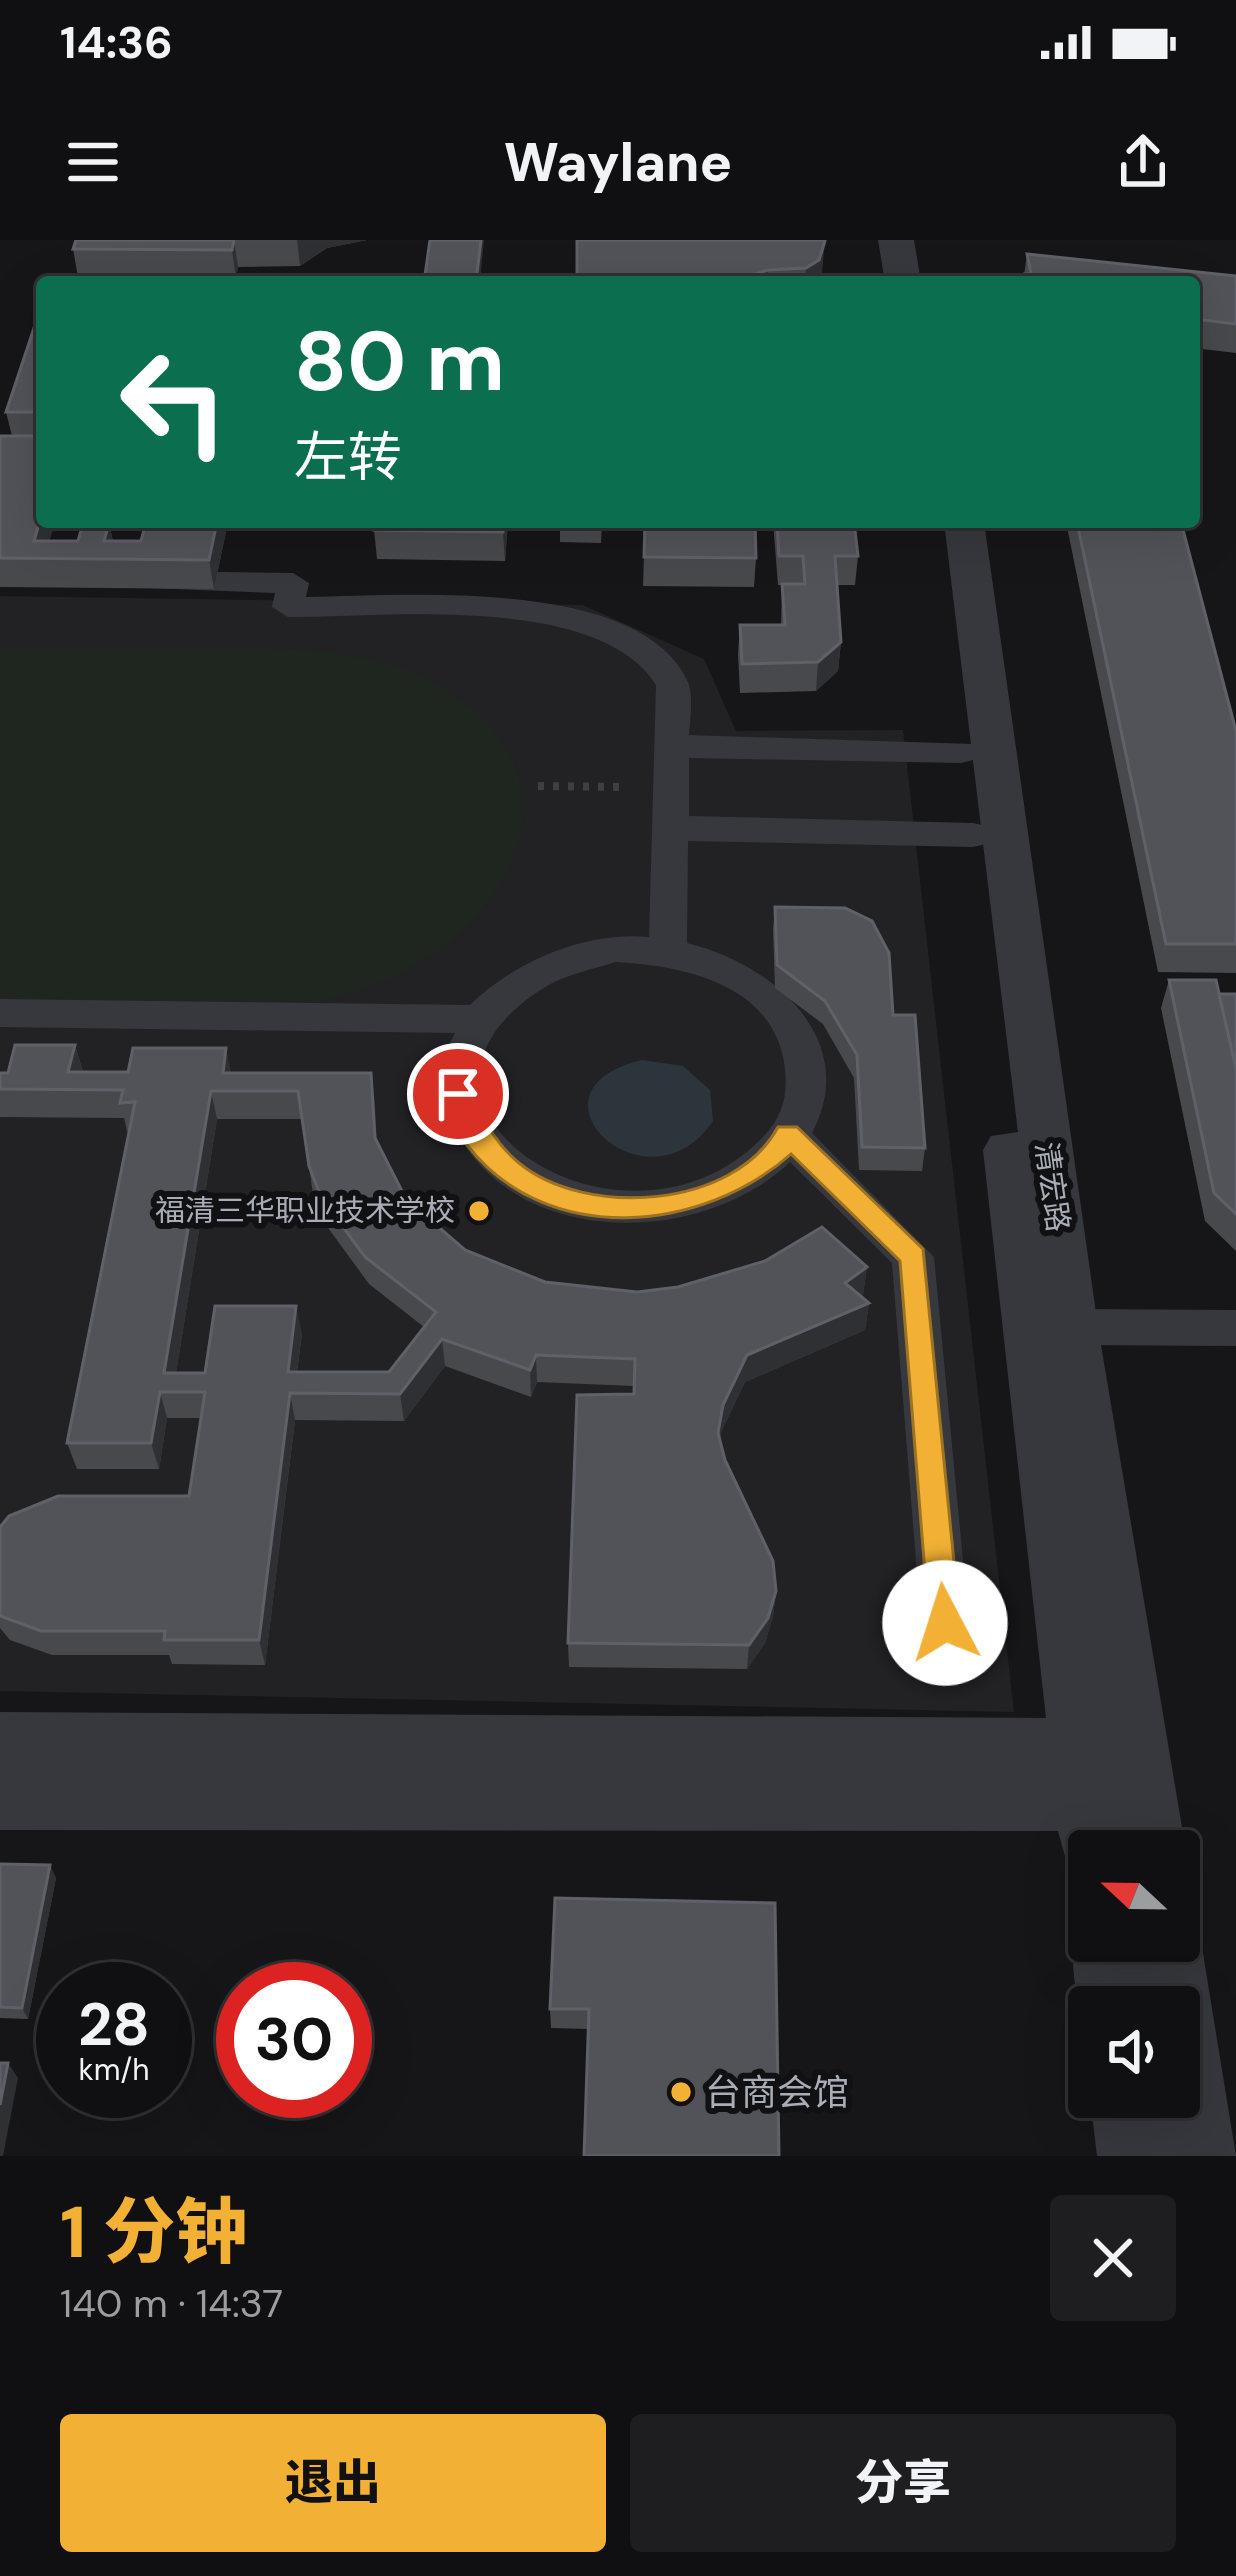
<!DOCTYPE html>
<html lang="zh">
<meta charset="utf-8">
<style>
body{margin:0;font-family:"DM Sans","Noto Sans SC",sans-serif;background:#1e1e20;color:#f1f3f6;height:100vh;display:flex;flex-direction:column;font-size:45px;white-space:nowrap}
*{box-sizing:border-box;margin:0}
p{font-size:39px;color:#9c9d9f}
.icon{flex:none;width:66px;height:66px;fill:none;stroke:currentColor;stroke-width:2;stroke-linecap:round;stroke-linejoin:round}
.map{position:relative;height:1916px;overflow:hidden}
.panel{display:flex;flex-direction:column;background:#101012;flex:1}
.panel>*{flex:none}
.guide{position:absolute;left:36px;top:36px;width:1164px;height:252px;border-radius:12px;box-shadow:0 12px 48px #0002,0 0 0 3px #303032;background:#0b6e4f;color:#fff;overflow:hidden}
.needle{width:78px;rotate:292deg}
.controls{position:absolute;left:1068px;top:1590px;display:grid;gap:24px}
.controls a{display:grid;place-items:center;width:132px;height:132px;border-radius:12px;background:#101012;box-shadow:0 12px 48px #0002,0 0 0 3px #303032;font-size:60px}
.speed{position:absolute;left:36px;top:1722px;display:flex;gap:24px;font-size:60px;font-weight:700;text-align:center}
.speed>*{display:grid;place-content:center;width:156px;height:156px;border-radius:50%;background:#101012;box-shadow:0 12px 48px #0002,0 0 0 3px #303032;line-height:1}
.speed small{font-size:30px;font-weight:400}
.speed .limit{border:18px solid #d22;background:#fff;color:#111}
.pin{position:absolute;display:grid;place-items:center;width:102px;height:102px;color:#fff;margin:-51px;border:6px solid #fff;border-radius:50%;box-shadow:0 3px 12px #0007}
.me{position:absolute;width:132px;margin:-66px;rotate:355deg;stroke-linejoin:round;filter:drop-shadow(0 0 9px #0008)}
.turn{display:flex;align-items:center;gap:42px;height:252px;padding:0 60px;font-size:54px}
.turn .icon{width:156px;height:156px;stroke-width:2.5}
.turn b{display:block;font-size:84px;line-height:102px}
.round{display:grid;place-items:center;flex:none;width:126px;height:126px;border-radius:12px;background:#1e1e20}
.overview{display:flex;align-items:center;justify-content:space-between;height:204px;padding:0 60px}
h1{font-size:72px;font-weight:800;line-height:90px;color:#f2b134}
.cta{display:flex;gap:24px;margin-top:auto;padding:24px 60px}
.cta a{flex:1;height:138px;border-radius:12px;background:#f2b134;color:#111;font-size:48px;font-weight:800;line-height:138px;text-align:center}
.cta a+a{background:#1e1e20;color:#f1f3f6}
.status{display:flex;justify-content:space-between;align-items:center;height:84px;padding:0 60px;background:#101012;direction:ltr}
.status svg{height:33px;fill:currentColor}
header{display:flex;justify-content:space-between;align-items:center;height:156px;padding:0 60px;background:#101012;font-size:54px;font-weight:800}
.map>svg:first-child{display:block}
</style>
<div class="status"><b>14:36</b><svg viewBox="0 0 49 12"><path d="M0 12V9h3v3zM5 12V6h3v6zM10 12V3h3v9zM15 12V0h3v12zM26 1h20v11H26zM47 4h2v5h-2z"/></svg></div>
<header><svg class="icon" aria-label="menu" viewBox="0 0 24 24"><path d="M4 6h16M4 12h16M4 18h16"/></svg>Waylane<svg class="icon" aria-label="share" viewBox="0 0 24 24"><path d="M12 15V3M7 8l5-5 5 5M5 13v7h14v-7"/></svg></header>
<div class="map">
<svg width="1236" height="1916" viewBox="0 0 1236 1916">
<rect width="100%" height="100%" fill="#161618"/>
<polygon fill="#222225" points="0,356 583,365 704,419 736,491 903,490 1014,1472 0,1451"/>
<path fill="#1e261f" d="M 0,408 C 67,408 134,408 201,408 C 265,409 328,406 391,425 C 445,441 508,484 520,543 C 528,587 515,627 488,662 C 376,806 160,772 0,773 Z"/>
<path fill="#2c353c" d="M 642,820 L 683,826 L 710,850 L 713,881 C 647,978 513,850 642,820 Z"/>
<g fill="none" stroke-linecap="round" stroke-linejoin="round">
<polyline stroke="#3d3f44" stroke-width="8" stroke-dasharray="6 9" stroke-linecap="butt" points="538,546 628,547"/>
<g fill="#37383d" fill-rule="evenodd">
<path d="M 160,331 L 293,333 L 309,343 L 306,357 C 404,356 637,336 687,440 C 694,455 690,479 689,495 L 973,504 L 979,512 L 973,520 L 961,523 L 689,518 L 689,576 L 973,583 L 986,586 L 991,595 L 986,604 L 973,607 L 688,601 L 687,703 C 771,723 862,799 812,893 L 934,1017 L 969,1383 L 962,1398 L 945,1405 L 928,1398 L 921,1383 L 892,1023 L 790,922 C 701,1007 514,1009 455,888 C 438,855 437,826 455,793 L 0,787 L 0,759 L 470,765 C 515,721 586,691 649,697 L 656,445 C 599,353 384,377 288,377 L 272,367 L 275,353 L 149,348 L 144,341 ZM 616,722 C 686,726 776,745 785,829 C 788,856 782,877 764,896 C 625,1042 353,863 547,746 C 567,734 594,729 616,722 Z"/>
<polygon points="1070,1069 1236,1070 1236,1106 1070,1105 1054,1100 1048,1087 1054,1074"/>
</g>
<g fill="#37383d" fill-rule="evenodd">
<polygon points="878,0 914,0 921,42 885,42"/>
<polygon points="944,282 984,282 1098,1087 1186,1611 1179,1628 1179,1611 1089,1611 1089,1641 1070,1634 1058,1591 0,1590 0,1472 1046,1478 983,910 991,896 1018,892"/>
<path d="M 1179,1672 L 1191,1677 L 1201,1701 L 1236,1916 L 1097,1916 L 1090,1857 L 1179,1857 L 1179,1767 L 1089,1767 L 1089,1791 C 1074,1755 1066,1713 1081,1677 L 1089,1674 L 1089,1701 L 1179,1701 Z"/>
</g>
</g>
<g fill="#47494d" fill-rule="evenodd">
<polygon points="76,0 367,0 327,8 300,26 238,27 236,38 78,37 73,9"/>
<polygon points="824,0 821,42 577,42"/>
<polygon points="1027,14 1236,36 1236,113 1194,108 1194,42 1023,42"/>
<polygon points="42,64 42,282 55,282 49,301 78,301 109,283 113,301 141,301 228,282 214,349 0,347 0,196 12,196 6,172"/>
<polygon points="376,282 541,282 508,282 505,321 377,319 374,290"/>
<polygon points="560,282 602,282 601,303 560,302"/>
<polygon points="645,282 756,318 754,347 643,346"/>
<polygon points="773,282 854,282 858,316 855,345 837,345 841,402 838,431 816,451 740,453 738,414 740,385 781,385 782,345 778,345"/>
<polygon points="1066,282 1181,282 1236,491 1236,733 1158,732"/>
<polygon points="775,667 925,908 922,931 859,930 854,838 823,784 775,748 773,690"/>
<polygon points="1169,740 1219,754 1236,754 1236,1011 1205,981 1161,768"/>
<path d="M 75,805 L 83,832 L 371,833 L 377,903 L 406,959 L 465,1010 L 545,1042 L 637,1052 L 867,1027 L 863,1055 L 861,1056 L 869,1063 L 865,1090 L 745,1142 L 721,1192 L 720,1200 L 725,1220 L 776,1351 L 773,1376 L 765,1403 L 747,1429 L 569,1427 L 568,1403 L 634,1154 L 634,1146 L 537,1142 L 531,1157 L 445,1126 L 404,1181 L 295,1180 L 265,1425 L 172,1424 L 169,1415 L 52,1415 L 10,1400 L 0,1388 L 0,1287 L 189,1256 L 201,1178 L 167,1178 L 159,1229 L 77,1229 L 67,1203 L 129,891 L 127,891 L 124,878 L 0,877 L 0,833 L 8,833 ZM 217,879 L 302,879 L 313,954 L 326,985 L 369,1044 L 424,1087 L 389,1132 L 297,1132 L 302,1093 L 205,1133 L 176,1133 Z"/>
<polygon points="0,1624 56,1638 28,1779 0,1778"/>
<polygon points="555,1658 779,1916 588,1789 551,1788 550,1769"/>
</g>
<g fill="#2f3033">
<polygon points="234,0 238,27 236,38 232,10"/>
<polygon points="297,0 367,0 327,8 300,26"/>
<polygon points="481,0 484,0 480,42 476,42"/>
<polygon points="825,1 821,42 805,42 806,28"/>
<polygon points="768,30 767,42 731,42"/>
<polygon points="42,274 42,282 55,282 44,319 34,301"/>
<polygon points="217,282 228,282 214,349 209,320"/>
<polygon points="504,282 508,282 505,321 503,292"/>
<polygon points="109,283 115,312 104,301"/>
<polygon points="841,402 838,431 816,451 818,422"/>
<polygon points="75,805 83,833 68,832"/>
<polygon points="226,808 232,837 223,833"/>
<polygon points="371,833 375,862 378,926 375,898"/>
<polygon points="211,851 217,879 173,1152 164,1133"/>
<polygon points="867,1027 863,1055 842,1070 845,1043"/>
<polygon points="869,1063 865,1090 745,1142 721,1192 716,1220 723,1165 747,1115"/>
<polygon points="296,1066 302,1093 294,1153 288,1132"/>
<polygon points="442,1099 445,1126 404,1181 400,1154"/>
<polygon points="536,1115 537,1142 531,1157 530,1130"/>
<polygon points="160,1152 167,1178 159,1229 151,1203"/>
<polygon points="290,1153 295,1180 265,1425 259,1400"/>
<polygon points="776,1351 773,1376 765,1403 747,1429 749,1405"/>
<polygon points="50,1625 56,1638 28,1779 22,1768"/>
<polygon points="8,1823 18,1838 3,1916 0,1916 0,1865"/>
</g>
<g fill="#525359" stroke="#5f6168" stroke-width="3" fill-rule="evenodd">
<polygon points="76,0 234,0 232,10 73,9"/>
<polygon points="430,0 481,0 476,42 424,42"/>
<polygon points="577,0 824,0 825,1 819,20 806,28 768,30 731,42 577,42"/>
<polygon points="1027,14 1236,36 1236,84 1194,79 1194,42 1027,42 1025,34 1031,34"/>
<polygon points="51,38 267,39 266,42 49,42"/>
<polygon points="42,64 42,172 6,172"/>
<polygon points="0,196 42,196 42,274 34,301 78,301 83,283 109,283 104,301 141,301 146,282 217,282 209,320 0,318"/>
<polygon points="376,282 504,282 503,292 374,290"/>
<polygon points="645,282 755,282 756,318 644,317"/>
<polygon points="777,282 854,282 858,316 835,316 841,402 818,422 742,424 740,385 785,385 782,344 805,344 803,316 779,316"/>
<polygon points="1077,282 1181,282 1236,491 1236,704 1166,704"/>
<polygon points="775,667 845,668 872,681 889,713 893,775 915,775 925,908 862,907 857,815 825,761 777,725"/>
<polygon points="1169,740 1216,740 1236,828 1236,974 1214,953"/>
<polygon points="1219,754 1236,754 1236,828"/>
<path d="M 15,805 L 75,805 L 68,832 L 128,832 L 133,808 L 226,808 L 223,833 L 371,833 L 375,898 L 406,959 L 465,1010 L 545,1042 L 637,1052 L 678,1047 L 765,1021 L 822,987 L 867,1027 L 845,1043 L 869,1063 L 747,1115 L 723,1165 L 718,1193 L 725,1220 L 773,1321 L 776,1351 L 768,1378 L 749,1405 L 568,1403 L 577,1155 L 634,1154 L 635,1119 L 536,1115 L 530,1130 L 442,1099 L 400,1154 L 290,1153 L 259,1400 L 164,1400 L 165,1391 L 41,1391 L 0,1376 L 0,1287 L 9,1276 L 58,1256 L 189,1256 L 205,1152 L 160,1152 L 151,1203 L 67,1203 L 135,862 L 120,863 L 123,850 L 0,849 L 0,833 L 8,833 ZM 211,851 L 298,851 L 309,926 L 321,957 L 365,1017 L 436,1072 L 389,1132 L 288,1132 L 296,1066 L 215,1066 L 205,1133 L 164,1133 Z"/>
<polygon points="0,1624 50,1625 22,1768 0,1767"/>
<polygon points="555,1658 775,1663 779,1916 584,1916 589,1769 550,1769"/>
<polygon points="0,1823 8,1823 0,1865"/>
</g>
<path fill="#f2b134" stroke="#9d7322" stroke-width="3" d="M 458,844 L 467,847 C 483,876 492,901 519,923 C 586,978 734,969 778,887 L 797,887 L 923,1009 L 960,1383 L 956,1393 L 945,1397 L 934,1393 L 929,1383 L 900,1021 L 791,914 C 702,993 547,1008 467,905 C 457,891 451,870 445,854 Z"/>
<g fill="#f2b134" stroke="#111113" stroke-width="4.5">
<circle cx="479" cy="971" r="12"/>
<circle cx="681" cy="1852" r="12"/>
</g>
<g text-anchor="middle" stroke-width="12" stroke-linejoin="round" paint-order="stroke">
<g font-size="30" fill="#a8adb8" stroke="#111113">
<text transform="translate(1052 947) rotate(82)" y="10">清宏路</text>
</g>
<g font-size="30" fill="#a8adb8" stroke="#111113" text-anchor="end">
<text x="455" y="981">福清三华职业技术学校</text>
</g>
<g font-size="36" fill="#a8adb8" stroke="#111113" text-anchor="start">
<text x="705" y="1865">台商会馆</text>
</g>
</g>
</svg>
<div class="controls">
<a><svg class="needle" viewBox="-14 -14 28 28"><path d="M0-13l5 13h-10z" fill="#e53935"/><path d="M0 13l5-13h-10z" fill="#9c9d9f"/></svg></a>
<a><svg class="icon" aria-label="sound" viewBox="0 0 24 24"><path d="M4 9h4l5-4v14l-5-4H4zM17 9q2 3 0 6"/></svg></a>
</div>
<div class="speed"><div>28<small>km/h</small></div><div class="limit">30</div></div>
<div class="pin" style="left:458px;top:854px;background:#d93025"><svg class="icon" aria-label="arrive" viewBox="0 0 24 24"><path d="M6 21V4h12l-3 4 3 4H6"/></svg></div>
<svg class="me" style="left:945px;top:1383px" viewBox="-20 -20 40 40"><circle r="19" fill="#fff"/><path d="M0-13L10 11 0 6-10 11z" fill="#f2b134"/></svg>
<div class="guide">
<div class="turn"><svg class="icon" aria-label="left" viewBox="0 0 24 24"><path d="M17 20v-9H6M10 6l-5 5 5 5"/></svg><div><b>80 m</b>左转</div></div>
</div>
</div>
<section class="panel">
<div class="overview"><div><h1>1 分钟</h1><p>140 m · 14:37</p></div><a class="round"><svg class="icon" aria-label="close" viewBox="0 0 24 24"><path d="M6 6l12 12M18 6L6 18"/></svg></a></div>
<div class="cta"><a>退出</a><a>分享</a></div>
</section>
